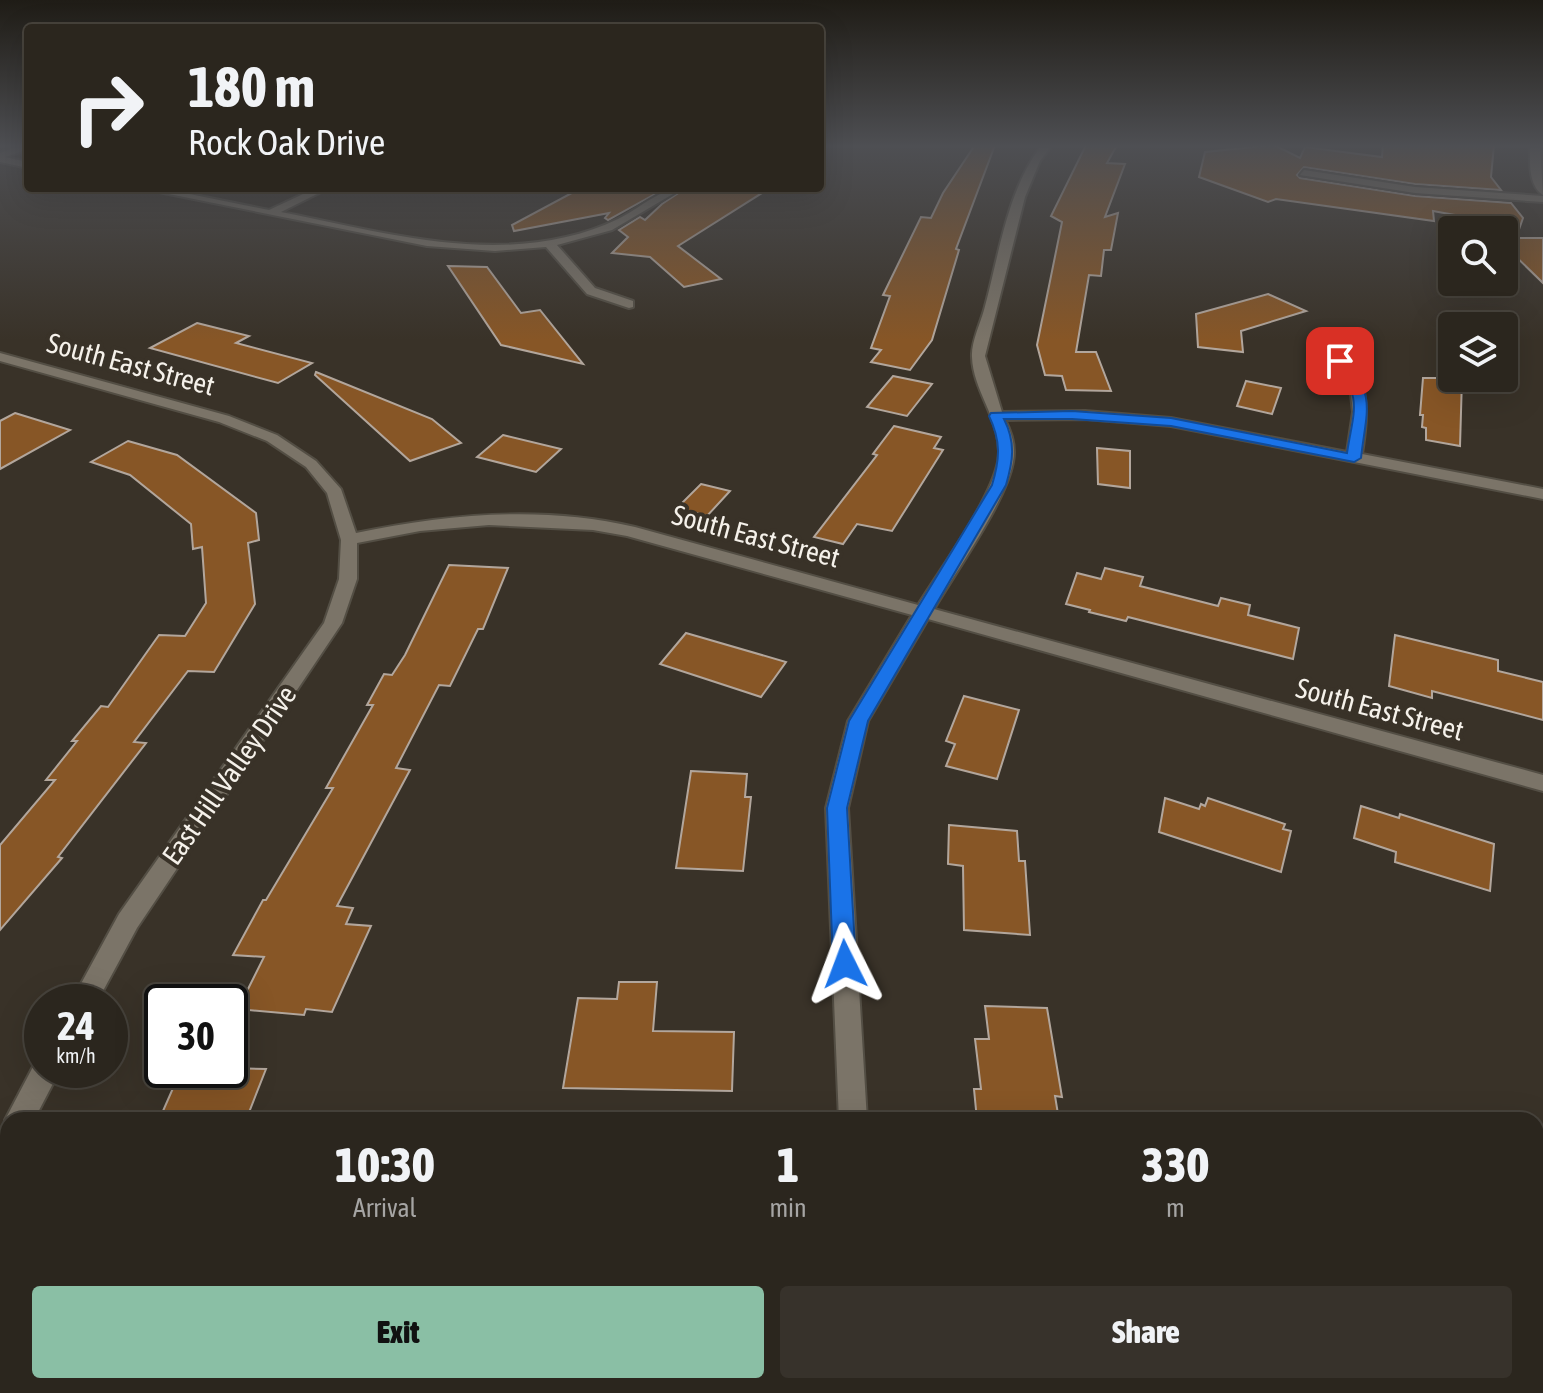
<!DOCTYPE html>
<style>
body{margin:0;font-family:"Asap Condensed",sans-serif;background:#37322b;color:#f1f3f6;height:100vh;display:flex;flex-direction:column;font-size:30px;white-space:nowrap}
*{box-sizing:border-box;margin:0}
p{font-size:26px;color:#a6a5a4}
.icon{flex:none;width:44px;height:44px;fill:none;stroke:currentColor;stroke-width:2;stroke-linecap:round;stroke-linejoin:round}
.map{position:relative;flex:1;overflow:hidden}
.panel{position:absolute;left:0px;top:1112px;width:1544px;height:282px;display:flex;flex-direction:column;background:#2b261e;border-radius:24px 24px 0 0;box-shadow:0 8px 32px #0002,0 0 0 2px #47433c}
.panel>*{flex:none}
.top-card{position:absolute;left:24px;top:24px;width:800px;height:168px;border-radius:8px;box-shadow:0 8px 32px #0002,0 0 0 2px #47433c;background:#2b261e;color:#f1f3f6;overflow:hidden}
.controls{position:absolute;left:1438px;top:216px;display:grid;gap:16px}
.controls a{display:grid;place-items:center;width:80px;height:80px;border-radius:8px;background:#2b261e;box-shadow:0 8px 32px #0002,0 0 0 2px #47433c;font-size:40px}
.speed{position:absolute;left:24px;top:984px;display:flex;gap:16px;font-size:40px;font-weight:700;text-align:center}
.speed>*{display:grid;place-content:center;width:104px;height:104px;border-radius:50%;background:#2b261e;box-shadow:0 8px 32px #0002,0 0 0 2px #47433c;line-height:1}
.speed small{font-size:20px;font-weight:400}
.speed .limit{border:4px solid #111;border-radius:12px;background:#fff;color:#111}
.pin{position:absolute;display:grid;place-items:center;width:68px;height:68px;color:#fff;margin:-34px;border-radius:16px;box-shadow:0 4px 12px #0006}
.me{position:absolute;width:88px;margin:-44px;rotate:357deg;stroke-linejoin:round;filter:drop-shadow(0 0 6px #0008)}
.turn{display:flex;align-items:center;gap:28px;height:168px;padding:0 32px;font-size:36px}
.turn .icon{width:104px;height:104px;stroke-width:2.5}
.turn b{display:block;font-size:56px;line-height:68px}
.eta{display:flex;justify-content:space-evenly;align-items:center;height:136px;text-align:center}
.eta b{font-size:48px;font-weight:800;line-height:56px}
.cta{display:flex;gap:16px;margin-top:auto;padding:16px 32px}
.cta a{flex:1;height:92px;border-radius:8px;background:#8abfa5;color:#111;font-size:32px;font-weight:800;line-height:92px;text-align:center}
.cta a+a{background:#37322b;color:#f1f3f6}
.map>svg:first-child{display:block}
</style>
<div class="map">
<svg width="1543" height="1393" viewBox="0 0 1543 1393">
<rect width="100%" height="100%" fill="#393228"/>
<g fill="#875626" stroke="#b2a69c" stroke-width="2">
<polygon points="975,145 995,145 956,249 959,250 932,340 910,370 871,362 881,350 871,348 890,296 883,295 921,217 931,218 943,193"/>
<polygon points="1086,145 1117,145 1107,163 1125,164 1105,217 1118,213 1111,250 1104,250 1101,276 1089,275 1076,352 1096,352 1111,391 1066,390 1062,376 1045,375 1037,345 1062,222 1051,216"/>
<polygon points="1274,145 1300,158 1305,147 1382,157 1383,145 1494,145 1491,177 1501,190 1415,184 1304,167 1297,175 1300,178 1415,196 1511,203 1523,218 1516,238 1543,238 1543,283 1504,245 1504,230 1491,230 1482,220 1433,211 1434,221 1276,199 1268,202 1199,177 1205,152"/>
<polygon points="581,188 664,188 664,189 608,220 605,218 609,213 514,231 512,225"/>
<polygon points="686,188 770,188 678,246 721,279 684,287 650,257 612,253 628,237 619,230 640,217 645,220 662,204"/>
<polygon points="448,266 487,267 521,313 540,310 583,364 501,345"/>
<polygon points="1268,294 1306,311 1241,331 1243,352 1198,347 1196,314"/>
<polygon points="197,323 249,336 236,343 312,363 278,383 150,348"/>
<polygon points="316,372 432,419 461,443 410,461 315,375"/>
<polygon points="893,376 932,384 907,416 867,407"/>
<polygon points="1423,378 1462,378 1460,446 1426,440 1426,428 1422,427 1423,415 1420,415"/>
<polygon points="1246,381 1281,388 1272,414 1237,406"/>
<polygon points="15,413 70,430 0,469 0,421"/>
<polygon points="894,426 941,437 934,448 943,450 892,531 857,524 843,544 814,537 877,455 873,454"/>
<polygon points="503,435 561,449 536,472 477,457"/>
<polygon points="128,441 177,455 256,513 259,540 248,543 255,604 214,672 188,671 134,742 146,743 58,857 62,858 0,930 0,845 55,780 46,780 77,741 72,741 101,706 108,707 159,635 185,636 206,603 202,547 193,549 191,524 130,475 91,462"/>
<polygon points="1097,448 1130,451 1130,488 1098,484"/>
<polygon points="701,484 730,491 707,516 677,508"/>
<polygon points="449,565 508,568 483,629 478,629 450,686 439,685 396,768 410,770 337,906 353,908 346,924 371,926 332,1012 306,1009 304,1015 238,1009 264,957 233,955 263,900 266,900 333,788 326,788 373,705 367,705 384,674 392,675 405,655"/>
<polygon points="1105,568 1143,577 1140,586 1218,606 1221,598 1250,605 1248,615 1299,628 1293,659 1128,617 1126,621 1089,612 1090,610 1066,604 1077,573 1101,579"/>
<polygon points="686,633 786,662 761,697 660,664"/>
<polygon points="1395,635 1498,660 1498,671 1543,682 1543,720 1432,691 1432,698 1389,686"/>
<polygon points="964,696 1019,710 997,779 946,766 955,744 946,741"/>
<polygon points="691,771 747,774 745,797 751,797 743,871 676,868"/>
<polygon points="1165,798 1199,809 1201,804 1205,806 1208,798 1285,824 1283,829 1291,831 1281,872 1159,832"/>
<polygon points="1361,806 1399,818 1400,814 1494,844 1490,891 1395,862 1396,852 1354,838"/>
<polygon points="949,825 1017,831 1019,861 1025,861 1030,935 964,930 963,866 948,864"/>
<polygon points="619,982 657,982 653,1031 734,1032 732,1091 563,1088 578,998 617,999"/>
<polygon points="985,1006 1047,1008 1062,1097 1055,1096 1059,1120 977,1120 974,1089 981,1089 975,1039 989,1039"/>
<polygon points="230,1068 266,1069 246,1120 159,1120 181,1070"/>
</g>
<g fill="none" stroke-linecap="round" stroke-linejoin="round">
<defs>
<g id="minor">
<path d="M 1042,145 L 1052,145 L 1040,161 L 1025,197 L 985,356 L 1002,412 L 1085,411 L 1171,418 L 1347,452 L 1353,412 L 1350,386 L 1336,367 L 1319,353 L 1326,349 C 1374,366 1368,414 1362,454 L 1543,489 L 1543,499 L 1171,426 L 1085,419 L 1005,420 C 1012,433 1016,447 1013,462 C 1006,502 956,571 934,609 L 1543,775 L 1543,791 L 928,619 L 868,721 L 848,808 L 867,1120 L 839,1120 L 826,808 L 848,721 L 912,615 L 627,536 L 593,530 L 489,525 L 420,531 L 357,543 L 357,579 L 342,623 L 137,928 L 97,1002 L 71,1002 L 119,914 L 324,623 L 339,579 L 341,540 L 327,493 L 306,467 L 267,441 L 219,422 L 0,361 L 0,353 L 229,416 L 277,435 L 316,461 L 341,489 L 356,533 C 446,514 543,505 635,527 L 918,605 C 941,568 990,501 998,462 C 1005,425 973,393 972,357 C 971,343 980,324 984,310 C 999,256 1007,189 1042,145 Z"/>
<path d="M 1530,145 L 1540,145 L 1543,195 C 1528,185 1530,162 1530,145 Z"/>
<polygon points="0,156 28,162 28,168 0,162"/>
<polygon points="1304,170 1415,187 1543,196 1543,202 1415,193 1300,175"/>
<path d="M 139,188 L 160,188 L 269,210 L 316,188 L 329,188 L 281,212 C 372,230 473,259 566,237 C 584,233 601,227 618,219 C 639,209 660,188 683,188 L 612,230 L 557,245 L 595,288 L 633,301 L 633,307 L 629,308 L 587,294 L 546,247 L 495,251 L 427,246 Z"/>
<polygon points="42,1059 42,1070 60,1070 34,1120 8,1120 8,1165 0,1168 0,1130 8,1126 5,1120 36,1061"/>
<rect x="849" y="1386" width="34" height="7"/>
</g>
<polygon id="secondary" points="22,145 28,145 28,149 0,159 0,153"/>
</defs>
<use href="#minor" stroke="#534e44" stroke-width="4"/>
<use href="#secondary" stroke="#534e44" stroke-width="4"/>
<use href="#minor" fill="#7b7468" fill-rule="evenodd"/>
<use href="#secondary" fill="#7b7468" fill-rule="evenodd"/>
</g>
<linearGradient id="sky" x2="0" y2="1"><stop stop-color="#1f1c16"/><stop offset="0.43" stop-color="#4e4f53"/><stop offset="1" stop-color="#4e4f53" stop-opacity="0"/></linearGradient>
<rect width="1543" height="340" fill="url(#sky)"/>
<path fill="#1a73e8" stroke="#114b97" stroke-width="2" d="M 1335,358 L 1344,358 C 1377,396 1366,412 1361,458 L 1354,462 L 1171,426 L 1072,419 L 1004,419 C 1016,443 1013,461 1006,485 L 868,721 L 847,808 L 856,964 L 853,971 L 845,974 L 837,971 L 833,964 L 827,808 L 849,721 L 992,485 C 1000,459 1001,441 989,416 L 991,413 L 1072,411 L 1171,418 L 1347,453 C 1354,408 1363,399 1333,361 Z"/>
<g text-anchor="middle" stroke-width="8" stroke-linejoin="round" paint-order="stroke">
<g font-size="28" fill="#f5f1ea" stroke="#393228">
<text transform="translate(131 364) rotate(15)" y="10">South East Street</text>
<text transform="translate(756 536) rotate(15)" y="10">South East Street</text>
<text transform="translate(1380 709) rotate(15)" y="10">South East Street</text>
<text transform="translate(229 775) rotate(-55)" y="10">East Hill Valley Drive</text>
</g>
</g>
</svg>
<div class="controls">
<a><svg class="icon" aria-label="search" viewBox="0 0 24 24"><circle cx="10" cy="10" r="6"/><path d="M15 15l6 6"/></svg></a>
<a><svg class="icon" aria-label="layers" viewBox="0 0 24 24"><path d="M12 4l9 5-9 5-9-5zM3 14l9 5 9-5"/></svg></a>
</div>
<div class="speed"><div>24<small>km/h</small></div><div class="limit">30</div></div>
<div class="pin" style="left:1340px;top:361px;background:#d93025"><svg class="icon" aria-label="arrive" viewBox="0 0 24 24"><path d="M6 21V4h12l-3 4 3 4H6"/></svg></div>
<svg class="me" style="left:845px;top:964px" viewBox="-20 -20 40 40"><path d="M0-17L14 15 0 8-14 15z" fill="#1a73e8" stroke="#fff" stroke-width="4"/></svg>
<div class="top-card">
<div class="turn"><svg class="icon" aria-label="right" viewBox="0 0 24 24"><path d="M7 20v-9h11M14 6l5 5-5 5"/></svg><div><b>180 m</b>Rock Oak Drive</div></div>
</div>
<section class="panel">
<div class="eta">
<div><b>10:30</b><p>Arrival</p></div>
<div><b>1</b><p>min</p></div>
<div><b>330</b><p>m</p></div>
</div>
<div class="cta"><a>Exit</a><a>Share</a></div>
</section>
</div>
